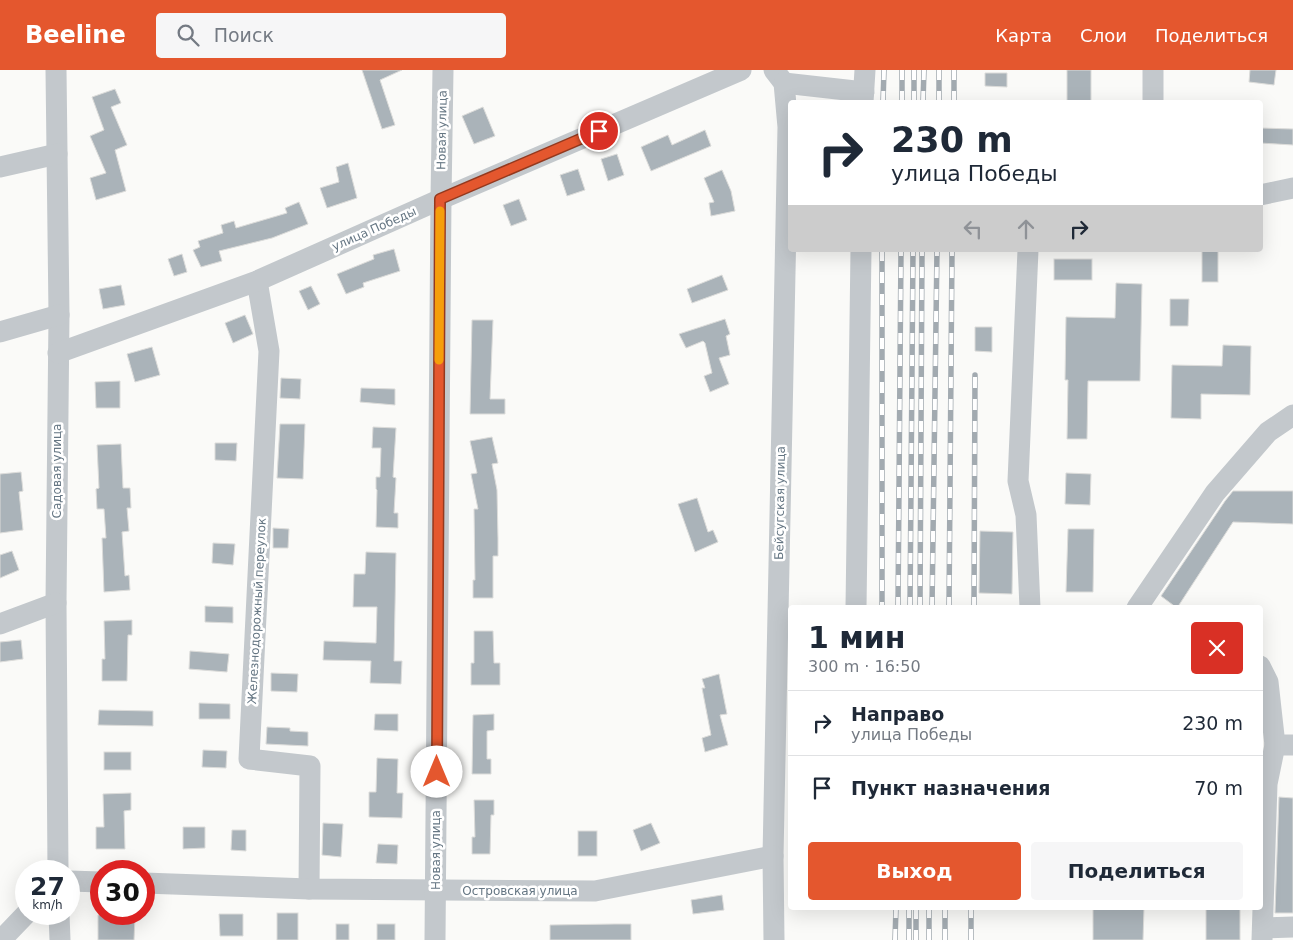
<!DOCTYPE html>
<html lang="ru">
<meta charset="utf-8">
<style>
body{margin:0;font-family:"DejaVu Sans",sans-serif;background:#f6f6f7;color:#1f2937;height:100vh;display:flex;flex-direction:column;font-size:19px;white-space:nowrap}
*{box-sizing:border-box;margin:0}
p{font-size:16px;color:#747a83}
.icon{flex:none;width:28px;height:28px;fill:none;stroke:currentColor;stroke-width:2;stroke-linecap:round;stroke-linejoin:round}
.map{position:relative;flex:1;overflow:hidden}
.drawer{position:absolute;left:788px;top:535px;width:475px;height:305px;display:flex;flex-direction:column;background:#fff;border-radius:5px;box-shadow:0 5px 20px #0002}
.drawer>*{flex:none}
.banner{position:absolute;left:788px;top:30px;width:475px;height:152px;border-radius:5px;box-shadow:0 5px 20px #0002;background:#fff;color:#1f2937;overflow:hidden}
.speed{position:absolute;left:15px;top:790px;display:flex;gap:10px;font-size:25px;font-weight:700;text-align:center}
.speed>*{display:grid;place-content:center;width:65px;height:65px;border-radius:50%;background:#fff;box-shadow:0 5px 20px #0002;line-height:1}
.speed small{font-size:12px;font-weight:400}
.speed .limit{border:8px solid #d22;background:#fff;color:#111}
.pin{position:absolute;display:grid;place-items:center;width:42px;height:42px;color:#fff;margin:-21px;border:2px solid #fff;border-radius:50%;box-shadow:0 1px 5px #0007}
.me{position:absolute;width:55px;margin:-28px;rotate:0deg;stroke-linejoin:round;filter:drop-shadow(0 0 4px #0008)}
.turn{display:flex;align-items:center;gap:18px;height:105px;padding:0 20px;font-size:22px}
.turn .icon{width:65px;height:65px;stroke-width:2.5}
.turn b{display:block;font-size:35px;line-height:42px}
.lanes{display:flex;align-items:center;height:48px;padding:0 20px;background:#0003;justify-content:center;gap:25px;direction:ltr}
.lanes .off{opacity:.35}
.round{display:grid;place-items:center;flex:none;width:52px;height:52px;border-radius:5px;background:#f6f6f7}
.overview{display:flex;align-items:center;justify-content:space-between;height:85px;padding:0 20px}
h1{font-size:30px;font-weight:800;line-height:38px}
.button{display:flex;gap:10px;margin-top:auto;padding:10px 20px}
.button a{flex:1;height:58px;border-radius:5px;background:#e4572e;color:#fff;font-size:20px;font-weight:800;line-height:58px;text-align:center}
.button a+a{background:#f6f6f7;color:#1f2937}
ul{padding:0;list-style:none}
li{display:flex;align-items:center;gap:15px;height:65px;padding:0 20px;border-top:1px solid #e0e1e3}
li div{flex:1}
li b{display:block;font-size:19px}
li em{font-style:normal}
header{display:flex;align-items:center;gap:30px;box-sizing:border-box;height:70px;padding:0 25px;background:#e4572e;color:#fff}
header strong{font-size:24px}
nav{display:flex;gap:28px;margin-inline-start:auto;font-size:18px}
.search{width:350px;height:45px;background:#f6f6f7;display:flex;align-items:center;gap:12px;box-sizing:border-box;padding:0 18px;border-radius:5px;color:#747a83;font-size:19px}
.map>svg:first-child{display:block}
</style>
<header>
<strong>Beeline</strong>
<div class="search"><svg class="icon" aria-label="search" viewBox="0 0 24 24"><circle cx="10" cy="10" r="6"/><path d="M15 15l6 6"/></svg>Поиск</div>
<nav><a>Карта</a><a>Слои</a><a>Поделиться</a></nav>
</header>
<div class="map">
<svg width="1293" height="870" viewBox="0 0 1293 870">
<rect width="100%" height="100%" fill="#fafaf8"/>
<g fill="#aab3b9" stroke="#dcdcda">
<polygon points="362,0 402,0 380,10 395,55 382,59"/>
<rect x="1067" y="0" width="24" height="32"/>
<polygon points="1250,0 1276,0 1274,15 1249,12"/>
<polygon points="985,3 1007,3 1007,17 985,16"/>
<polygon points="115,19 121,33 111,37 127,75 115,80 126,121 96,130 90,108 106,103 90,66 104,60 92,27"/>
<polygon points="483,37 495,66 474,74 462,46"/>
<polygon points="1260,58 1293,59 1293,75 1260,73"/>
<polygon points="705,60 711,76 651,101 641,77 668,65 672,75"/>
<polygon points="617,84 624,105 608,111 601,89"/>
<polygon points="348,93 357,128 327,138 320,118 339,112 336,97"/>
<polygon points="578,99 585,120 567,126 560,105"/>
<polygon points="722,100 731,121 735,141 711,146 709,133 714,132 704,108"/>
<polygon points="519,129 527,150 511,156 503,135"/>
<polygon points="299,132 308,154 272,168 219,181 222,191 201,197 193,180 200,177 198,171 223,163 221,155 234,151 236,158 287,143 285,138"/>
<polygon points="394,179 400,201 363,213 364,217 346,224 337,204 374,189 373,185"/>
<rect x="1202" y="180" width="16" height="32"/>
<polygon points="182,184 187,202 174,206 168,189"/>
<rect x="1054" y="189" width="38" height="21"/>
<polygon points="722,205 728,220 692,233 687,219"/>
<polygon points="1116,213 1142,214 1140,311 1088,311 1087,369 1067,369 1068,310 1065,310 1066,247 1115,248"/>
<polygon points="121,215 125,235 103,239 99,219"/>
<polygon points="311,216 320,234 308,240 299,221"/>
<polygon points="1170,229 1189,229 1188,256 1170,256"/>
<polygon points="245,245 253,264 233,273 225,253"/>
<polygon points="725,249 730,264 726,266 730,285 719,288 729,314 710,322 704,306 712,303 705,273 703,271 686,278 679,264"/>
<polygon points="472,250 493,250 490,329 505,329 505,344 470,344"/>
<polygon points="975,257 992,257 992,282 975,281"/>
<polygon points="1223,275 1251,276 1250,325 1201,324 1201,349 1171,348 1172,295 1222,296"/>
<polygon points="152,277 160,305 135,312 127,284"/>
<polygon points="281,308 301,309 300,329 280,328"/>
<polygon points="120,311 120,338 96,338 95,312"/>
<polygon points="361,318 395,319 395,335 360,332"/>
<polygon points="280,354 305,354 303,409 277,408"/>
<polygon points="373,357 396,358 393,407 396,408 394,443 398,443 398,458 376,457 377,420 376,419 376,407 380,407 381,378 372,378"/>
<polygon points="492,367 498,393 492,394 497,420 498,469 498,486 493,486 493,528 473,528 473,510 475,510 474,439 478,439 471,404 477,403 470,371"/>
<polygon points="215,373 237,373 236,391 215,390"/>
<polygon points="121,374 123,418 130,418 131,438 127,438 129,461 122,462 125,506 129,505 130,520 104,522 102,468 106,468 104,439 97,439 96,419 99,418 97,375"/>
<polygon points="21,402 23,421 19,422 23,460 0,463 0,404"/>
<polygon points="1066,403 1091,404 1090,435 1065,434"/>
<polygon points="1233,421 1293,421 1293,454 1233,452 1177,538 1161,526 1225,431"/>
<polygon points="697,428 708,462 713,460 718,472 695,482 678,434"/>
<polygon points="273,458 289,459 288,478 273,478"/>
<polygon points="1068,459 1094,459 1093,522 1066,522"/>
<polygon points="980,461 1013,462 1012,524 979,523"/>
<polygon points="213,473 235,474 233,495 212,493"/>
<polygon points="12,481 19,500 0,508 0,485"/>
<polygon points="366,482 396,483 394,591 402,591 401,614 370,613 371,591 323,590 324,571 376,573 377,537 353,537 354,504 365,504"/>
<polygon points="205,536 233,537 233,553 205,552"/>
<polygon points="132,550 132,565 128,565 127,611 102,611 102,589 105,589 104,551"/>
<polygon points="474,561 493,561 494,593 500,593 500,615 471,615 471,593 474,593"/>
<polygon points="21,570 23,589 0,592 0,572"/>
<polygon points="190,581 229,584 227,602 189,599"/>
<polygon points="271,603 298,604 297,622 271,621"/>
<polygon points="719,604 727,644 720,645 728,675 705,682 702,668 711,665 702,618 705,618 702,609"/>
<polygon points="199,633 230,634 230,649 199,649"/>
<polygon points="99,640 153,641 153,656 98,655"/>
<polygon points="375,644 398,644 398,661 374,660"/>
<polygon points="494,644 494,660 487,661 487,689 491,689 491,704 472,704 473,645"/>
<polygon points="267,657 290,658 290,661 308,662 308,676 266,674"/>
<polygon points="203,680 227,681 226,698 202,697"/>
<rect x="104" y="682" width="27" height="18"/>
<polygon points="377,688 398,689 397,723 403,723 402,748 369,747 369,722 376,722"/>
<polygon points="131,723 131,740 124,741 125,779 96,779 96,757 104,757 103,724"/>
<polygon points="1279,727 1293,728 1293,843 1275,843"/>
<polygon points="474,730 494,730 494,745 491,745 490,784 472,784 472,767 475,767"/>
<polygon points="323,753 343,754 341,787 322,785"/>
<polygon points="651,753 660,773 641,781 633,760"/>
<polygon points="183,757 205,757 205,778 183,779"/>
<polygon points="232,760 246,760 246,781 231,780"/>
<rect x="578" y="761" width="19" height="25"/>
<polygon points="378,774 398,775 397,794 376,793"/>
<polygon points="722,825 724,840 693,844 691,830"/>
<polygon points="1093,838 1144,838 1143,870 1093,870"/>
<rect x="1206" y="838" width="34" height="32"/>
<rect x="277" y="843" width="21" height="27"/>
<polygon points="219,844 243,844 243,866 220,866"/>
<polygon points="98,845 135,846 134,870 98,870"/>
<rect x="336" y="854" width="13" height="16"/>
<rect x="377" y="854" width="18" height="16"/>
<polygon points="615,854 631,854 631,870 550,870 550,855"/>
</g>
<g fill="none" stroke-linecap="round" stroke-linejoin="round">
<g stroke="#c3c8cc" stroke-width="21">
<polyline points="56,0 59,245 56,533 58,801"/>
<polyline points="774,0 784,13 788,57 773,786 774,870"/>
<polyline points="784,13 864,22"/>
<polyline points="863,32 865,0"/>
<polyline points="1153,32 1153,0"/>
<polyline points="0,97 57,84"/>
<polyline points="1260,125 1293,118"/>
<polyline points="1028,180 1018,411 1026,445 1030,538"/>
<polyline points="257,211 269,281 249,689 310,696 309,819"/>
<polyline points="0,262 59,245"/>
<polyline points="58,283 257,211 441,129 741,0"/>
<polyline points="856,538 861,180"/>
<polyline points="1137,538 1215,423 1268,362 1293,345"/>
<polyline points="0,554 56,533"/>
<polyline points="1260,596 1268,612 1275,675 1293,675"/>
<polyline points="69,811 101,812"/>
<polyline points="144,813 309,819 595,821 773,786"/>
<polyline points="59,844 60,870"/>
<polyline points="1263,858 1293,857"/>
<polyline points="1,870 26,844"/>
<polyline points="435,870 441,129 443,0"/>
<polyline points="1262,870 1267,714 1275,675"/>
</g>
<defs>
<g id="rail">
<polyline points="883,32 884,0"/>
<polyline points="902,32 902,0"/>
<polyline points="914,32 914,0"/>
<polyline points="923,32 924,0"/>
<polyline points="939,32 939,0"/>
<polyline points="954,32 954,0"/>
<polyline points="882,180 882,538"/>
<polyline points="898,538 901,180"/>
<polyline points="910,538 913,180"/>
<polyline points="920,538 922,180"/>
<polyline points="932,538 937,180"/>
<polyline points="949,538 952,180"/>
<polyline points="974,538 975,305"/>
<polyline points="916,838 916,870"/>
<polyline points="895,870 896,838"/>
<polyline points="909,870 909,838"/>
<polyline points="929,870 929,838"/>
<polyline points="945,870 945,838"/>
<polyline points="971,870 971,838"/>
</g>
</defs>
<use href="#rail" stroke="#a2aab0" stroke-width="5.5"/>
<use href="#rail" stroke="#fff" stroke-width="4" stroke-dasharray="11" stroke-linecap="butt"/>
</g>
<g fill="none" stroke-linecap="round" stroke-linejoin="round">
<defs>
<polyline id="route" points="437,702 440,129 599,61"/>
</defs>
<use href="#route" stroke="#94391e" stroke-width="12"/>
<use href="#route" stroke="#e4572e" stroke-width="9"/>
<polyline stroke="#f59e0b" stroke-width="9" points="439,290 440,141"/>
</g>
<g text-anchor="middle" stroke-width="5" stroke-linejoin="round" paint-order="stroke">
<g font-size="12" fill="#657683" stroke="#fff">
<text transform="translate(442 60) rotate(-89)" y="4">Новая улица</text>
<text transform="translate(374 159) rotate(-24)" y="4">улица Победы</text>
<text transform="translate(57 401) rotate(-90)" y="4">Садовая улица</text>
<text transform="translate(780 433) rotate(-89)" y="4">Бейсугская улица</text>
<text transform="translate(257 541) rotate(-87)" y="4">Железнодорожный переулок</text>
<text transform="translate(436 780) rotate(-90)" y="4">Новая улица</text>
<text x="520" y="825">Островская улица</text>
</g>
</g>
</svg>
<div class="speed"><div>27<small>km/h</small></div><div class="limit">30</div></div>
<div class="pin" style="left:599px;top:61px;background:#d93025"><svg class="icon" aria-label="arrive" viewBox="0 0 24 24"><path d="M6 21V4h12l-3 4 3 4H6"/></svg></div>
<svg class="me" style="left:437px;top:702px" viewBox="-20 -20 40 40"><circle r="19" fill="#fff"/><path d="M0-13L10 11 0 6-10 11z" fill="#e4572e"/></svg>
<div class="banner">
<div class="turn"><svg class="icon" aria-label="right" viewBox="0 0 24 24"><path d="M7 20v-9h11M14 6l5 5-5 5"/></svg><div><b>230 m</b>улица Победы</div></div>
<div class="lanes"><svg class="icon off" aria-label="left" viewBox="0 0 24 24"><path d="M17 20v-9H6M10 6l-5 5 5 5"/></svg><svg class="icon off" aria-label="ahead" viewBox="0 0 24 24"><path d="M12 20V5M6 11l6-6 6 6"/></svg><svg class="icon" aria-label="right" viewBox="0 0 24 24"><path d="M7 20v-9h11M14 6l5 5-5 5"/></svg></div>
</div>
<section class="drawer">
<div class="overview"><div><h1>1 мин</h1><p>300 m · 16:50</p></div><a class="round" style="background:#d93025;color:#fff"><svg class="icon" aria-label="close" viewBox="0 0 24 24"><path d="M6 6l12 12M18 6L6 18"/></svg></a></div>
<ul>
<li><svg class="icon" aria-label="right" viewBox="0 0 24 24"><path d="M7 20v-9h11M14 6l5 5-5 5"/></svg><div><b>Направо</b><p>улица Победы</p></div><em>230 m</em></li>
<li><svg class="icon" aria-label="arrive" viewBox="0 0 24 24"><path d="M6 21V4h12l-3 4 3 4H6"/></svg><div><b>Пункт назначения</b></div><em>70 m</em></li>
</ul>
<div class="button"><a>Выход</a><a>Поделиться</a></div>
</section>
</div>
